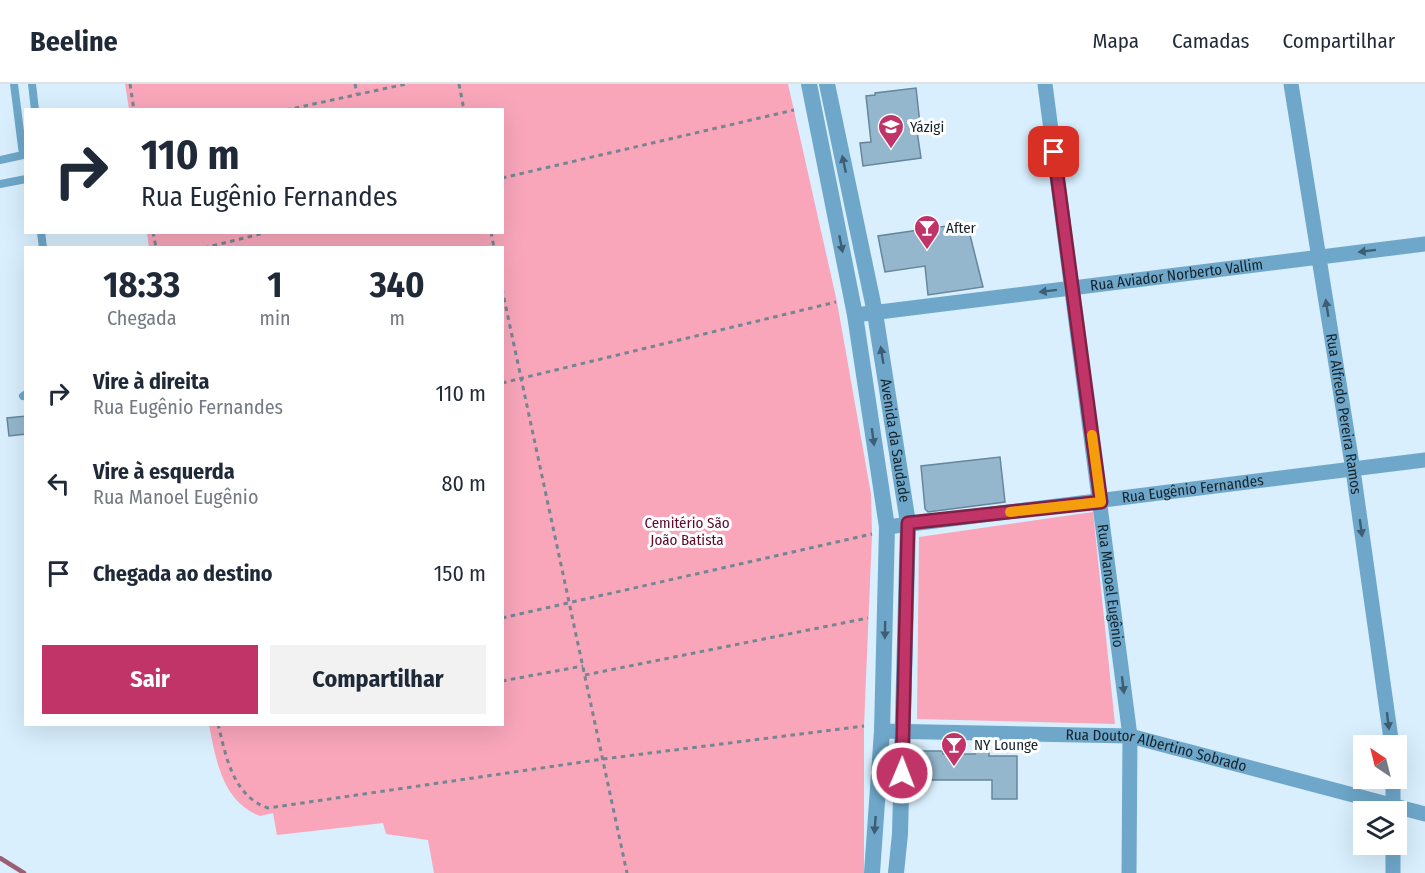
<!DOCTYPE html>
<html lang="pt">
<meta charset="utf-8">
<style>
body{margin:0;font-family:"Fira Sans Condensed",sans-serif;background:#f2f2f3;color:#1f2937;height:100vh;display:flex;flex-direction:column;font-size:22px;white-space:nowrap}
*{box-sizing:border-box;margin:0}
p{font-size:20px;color:#747a83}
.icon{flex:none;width:33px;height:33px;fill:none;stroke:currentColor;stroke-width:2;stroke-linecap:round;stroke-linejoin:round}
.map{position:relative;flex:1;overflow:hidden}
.details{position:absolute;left:24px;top:162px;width:480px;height:480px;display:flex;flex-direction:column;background:#fff;border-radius:0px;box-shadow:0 6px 24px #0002}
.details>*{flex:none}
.hud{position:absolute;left:24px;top:24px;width:480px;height:126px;border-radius:0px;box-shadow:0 6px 24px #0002;background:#fff;color:#1f2937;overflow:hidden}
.needle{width:39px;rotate:325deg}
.controls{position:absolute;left:1353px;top:651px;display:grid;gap:12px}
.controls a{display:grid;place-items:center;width:54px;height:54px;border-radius:0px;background:#fff;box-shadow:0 6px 24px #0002;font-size:30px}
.pin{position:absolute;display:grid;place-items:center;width:51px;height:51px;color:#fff;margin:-26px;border-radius:12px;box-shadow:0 3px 9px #0006}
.me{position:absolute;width:66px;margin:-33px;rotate:1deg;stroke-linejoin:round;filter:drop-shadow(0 0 4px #0008)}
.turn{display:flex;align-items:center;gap:21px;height:126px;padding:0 18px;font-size:27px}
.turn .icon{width:78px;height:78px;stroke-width:2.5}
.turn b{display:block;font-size:42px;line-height:51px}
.eta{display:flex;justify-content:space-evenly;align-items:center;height:102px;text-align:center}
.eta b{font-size:36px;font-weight:700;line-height:42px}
.cta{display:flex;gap:12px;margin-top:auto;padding:12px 18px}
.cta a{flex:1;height:69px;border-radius:0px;background:#c13468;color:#fff;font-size:24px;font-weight:700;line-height:69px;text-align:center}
.cta a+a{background:#f2f2f3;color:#1f2937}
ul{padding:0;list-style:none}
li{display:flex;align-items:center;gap:18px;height:90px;padding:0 18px}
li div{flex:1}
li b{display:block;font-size:22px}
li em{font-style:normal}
header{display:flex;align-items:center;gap:36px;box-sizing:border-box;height:84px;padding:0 30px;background:#fff;border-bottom:2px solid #e0e1e3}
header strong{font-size:28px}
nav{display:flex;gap:33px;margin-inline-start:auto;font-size:21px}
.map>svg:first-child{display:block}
</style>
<header>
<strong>Beeline</strong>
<nav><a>Mapa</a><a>Camadas</a><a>Compartilhar</a></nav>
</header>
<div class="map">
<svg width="1425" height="789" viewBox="0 0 1425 789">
<rect width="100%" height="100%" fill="#d9effd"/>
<g fill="#f9a6bb">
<path d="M 125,0 L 788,0 L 837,218 L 871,410 L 872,450 L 864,642 L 864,789 L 434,789 L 428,756 L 386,750 L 383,739 L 277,751 L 273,729 L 260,732 C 222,717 216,676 209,641 L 502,640 L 502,164 L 149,164 L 147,149 L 502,148 L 502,26 L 129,25 Z"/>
<polygon points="1093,428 1115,640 917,635 919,453"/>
</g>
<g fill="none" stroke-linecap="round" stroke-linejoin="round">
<polyline stroke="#9a5f73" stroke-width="4.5" points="0,774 24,789"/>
</g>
<g fill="#94b7cd" stroke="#65869b" stroke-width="1.5">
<polygon points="916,4 920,40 916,40 921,74 863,82 860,59 871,58 866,12 875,11 875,9"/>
<polygon points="967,139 983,203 928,211 925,182 885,188 878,152"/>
<polygon points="26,332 26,350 9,352 7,334"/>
<polygon points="1000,373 1005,418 928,428 925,425 921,382"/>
<polygon points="922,667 943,667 943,670 975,670 975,667 989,667 989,672 1017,672 1017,715 992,715 992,696 920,696"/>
</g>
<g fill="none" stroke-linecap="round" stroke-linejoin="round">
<g stroke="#748691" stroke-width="3" stroke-dasharray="4.5 4.5" stroke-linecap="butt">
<polyline points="130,0 134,26"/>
<polyline points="355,0 357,10"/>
<polyline points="459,0 464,26"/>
<polyline points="286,26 406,0"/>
<polyline points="502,94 794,26"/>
<polyline points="153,148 156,164"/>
<polyline points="491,148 494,164"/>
<polyline points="204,164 268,148"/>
<polyline points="502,205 627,789"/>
<polyline points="502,299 836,218"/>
<polyline points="502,534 872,450"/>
<polyline points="585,591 868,534"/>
<polyline points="502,597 583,582"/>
<path d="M 218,640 C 226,673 233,712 268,724 L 603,675 L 864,642"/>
<polyline points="267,641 268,640"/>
</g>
<g stroke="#6ea7ca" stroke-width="8">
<polyline points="32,0 35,26"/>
<polyline points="0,76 23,71 14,0"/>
<polyline points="0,100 26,95"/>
<polyline points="41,148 43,164"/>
<polyline points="23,312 26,310"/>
</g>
<g stroke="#6ea7ca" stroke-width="15">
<path id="s1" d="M 1045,0 L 1130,652 L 1129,789"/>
<path id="s2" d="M 1291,0 L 1353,386 L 1392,662"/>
<path id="s3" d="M 855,231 L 1425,160"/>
<path id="s4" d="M 887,443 L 1425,376"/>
<path id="s5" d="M 882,647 L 1130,652 L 1425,730"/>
<polyline points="1393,694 1393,728"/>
<polyline points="1393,789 1393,760"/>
</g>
<g stroke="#6ea7ca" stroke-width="16">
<polyline points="809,0 855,231 887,443 882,647 872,789"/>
<path id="s6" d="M 827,0 L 875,229 L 908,439 L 900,750 L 896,789"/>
</g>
</g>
<defs><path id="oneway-solid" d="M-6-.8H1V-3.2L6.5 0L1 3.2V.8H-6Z" transform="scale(1.5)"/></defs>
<g fill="#3d5e73">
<use href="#oneway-solid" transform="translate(844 80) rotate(-102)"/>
<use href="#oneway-solid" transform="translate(841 160) rotate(79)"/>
<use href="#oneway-solid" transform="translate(1367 167) rotate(173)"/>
<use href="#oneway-solid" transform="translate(1048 207) rotate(173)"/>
<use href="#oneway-solid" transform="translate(1327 224) rotate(-99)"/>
<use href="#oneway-solid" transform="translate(882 271) rotate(-99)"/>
<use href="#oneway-solid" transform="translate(873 353) rotate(82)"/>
<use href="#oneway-solid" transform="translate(1361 444) rotate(82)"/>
<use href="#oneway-solid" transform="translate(885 546) rotate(91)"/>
<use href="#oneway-solid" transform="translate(1123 601) rotate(83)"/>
<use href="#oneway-solid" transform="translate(1388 637) rotate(83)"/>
<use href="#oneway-solid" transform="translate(875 741) rotate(94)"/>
</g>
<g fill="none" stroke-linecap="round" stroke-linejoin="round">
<defs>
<polyline id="route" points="902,689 908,439 1101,418 1054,68"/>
</defs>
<use href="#route" stroke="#7d2244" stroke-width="15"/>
<use href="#route" stroke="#c13468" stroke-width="10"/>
<polyline stroke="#f59e0b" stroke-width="10" points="1010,428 1101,418 1092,351"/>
</g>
<defs>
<symbol id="school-pin" viewBox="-11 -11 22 30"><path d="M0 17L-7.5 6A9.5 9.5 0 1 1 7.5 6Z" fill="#c13468" stroke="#fff"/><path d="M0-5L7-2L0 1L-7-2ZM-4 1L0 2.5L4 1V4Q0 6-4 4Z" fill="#fff"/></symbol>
<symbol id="bar-pin" viewBox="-11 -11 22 30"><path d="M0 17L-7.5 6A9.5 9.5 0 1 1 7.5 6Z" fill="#c13468" stroke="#fff"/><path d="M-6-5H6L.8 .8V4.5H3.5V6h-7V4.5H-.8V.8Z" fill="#fff"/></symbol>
</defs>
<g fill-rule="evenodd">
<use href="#school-pin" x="876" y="28" width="30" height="40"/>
<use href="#bar-pin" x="912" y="129" width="30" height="40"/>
<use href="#bar-pin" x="939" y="646" width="30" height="40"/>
</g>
<g text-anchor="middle" stroke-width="6" stroke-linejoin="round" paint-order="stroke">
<g font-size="15" fill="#15232b" stroke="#fff" text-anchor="start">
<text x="910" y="48">Yázigi</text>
<text x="946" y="149">After</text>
<text x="974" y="666">NY Lounge</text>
</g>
<g font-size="15" fill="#15232b" stroke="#fff">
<text dy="5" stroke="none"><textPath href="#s3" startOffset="324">Rua Aviador Norberto Vallim</textPath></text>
<text dy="5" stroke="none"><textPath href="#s2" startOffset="334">Rua Alfredo Pereira Ramos</textPath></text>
<text dy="5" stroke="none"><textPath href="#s6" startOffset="363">Avenida da Saudade</textPath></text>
<text dy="5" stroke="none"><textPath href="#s4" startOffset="308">Rua Eugênio Fernandes</textPath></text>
<text dy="5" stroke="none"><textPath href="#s1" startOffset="506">Rua Manoel Eugênio</textPath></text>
<text dy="5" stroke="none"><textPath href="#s5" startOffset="276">Rua Doutor Albertino Sobrado</textPath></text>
</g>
<g font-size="15" fill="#5d0a2c" stroke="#fff">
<text x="687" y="444">Cemitério São<tspan x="687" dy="17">João Batista</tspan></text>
</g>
</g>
</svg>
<div class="controls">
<a><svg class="needle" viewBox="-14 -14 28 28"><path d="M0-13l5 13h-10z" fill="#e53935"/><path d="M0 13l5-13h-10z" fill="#747a83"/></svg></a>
<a><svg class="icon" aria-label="layers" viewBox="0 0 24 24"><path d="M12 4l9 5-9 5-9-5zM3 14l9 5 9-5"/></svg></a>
</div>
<div class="pin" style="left:1054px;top:68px;background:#d93025"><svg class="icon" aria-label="arrive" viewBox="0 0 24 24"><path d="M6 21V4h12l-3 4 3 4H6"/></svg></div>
<svg class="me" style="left:902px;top:689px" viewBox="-20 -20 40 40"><circle r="17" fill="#c13468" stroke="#fff" stroke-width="3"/><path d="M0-11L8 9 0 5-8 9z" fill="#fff"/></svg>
<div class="hud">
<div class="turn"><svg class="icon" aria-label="right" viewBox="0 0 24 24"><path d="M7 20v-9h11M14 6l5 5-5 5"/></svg><div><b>110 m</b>Rua Eugênio Fernandes</div></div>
</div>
<section class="details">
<div class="eta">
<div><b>18:33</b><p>Chegada</p></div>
<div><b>1</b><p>min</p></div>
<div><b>340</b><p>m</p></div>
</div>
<ul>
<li><svg class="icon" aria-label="right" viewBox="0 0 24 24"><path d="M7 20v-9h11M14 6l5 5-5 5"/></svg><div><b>Vire à direita</b><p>Rua Eugênio Fernandes</p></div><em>110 m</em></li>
<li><svg class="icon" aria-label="left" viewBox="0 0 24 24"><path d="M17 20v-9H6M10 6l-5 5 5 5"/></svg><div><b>Vire à esquerda</b><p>Rua Manoel Eugênio</p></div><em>80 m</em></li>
<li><svg class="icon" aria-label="arrive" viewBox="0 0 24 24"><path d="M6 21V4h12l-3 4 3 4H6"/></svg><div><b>Chegada ao destino</b></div><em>150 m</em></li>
</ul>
<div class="cta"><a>Sair</a><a>Compartilhar</a></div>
</section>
</div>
